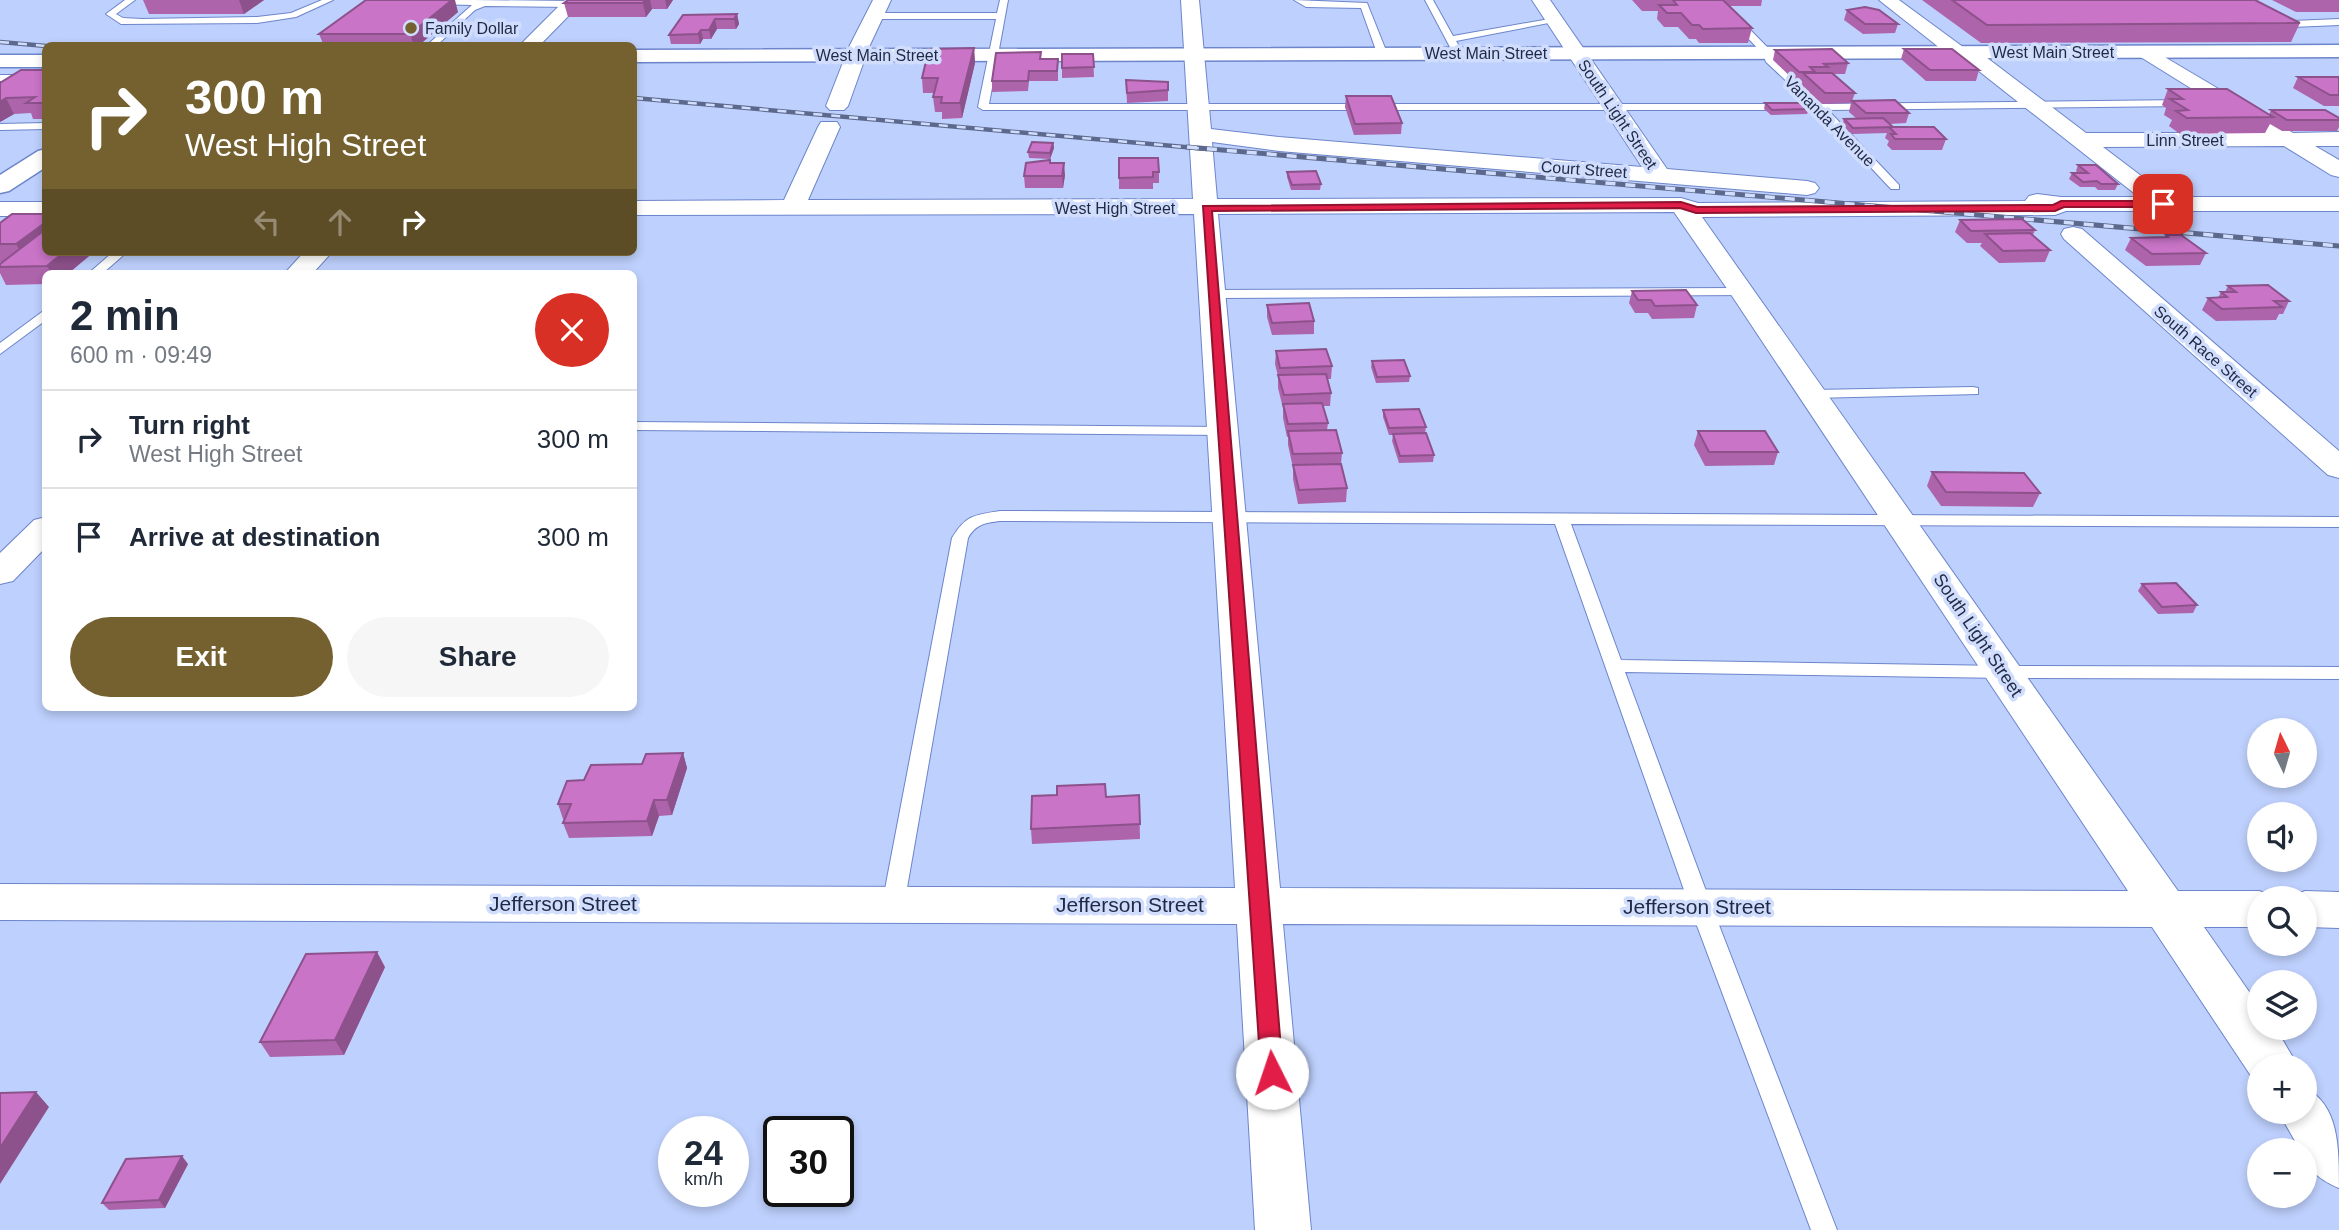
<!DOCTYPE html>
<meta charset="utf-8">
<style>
body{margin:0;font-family:Arial,sans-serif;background:#f6f6f7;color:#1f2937;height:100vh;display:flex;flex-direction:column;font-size:26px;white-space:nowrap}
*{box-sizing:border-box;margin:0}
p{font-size:23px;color:#747a83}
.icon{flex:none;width:38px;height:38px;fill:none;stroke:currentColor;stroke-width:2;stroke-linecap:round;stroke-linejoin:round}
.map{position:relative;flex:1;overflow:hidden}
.sheet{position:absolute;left:42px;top:270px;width:595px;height:441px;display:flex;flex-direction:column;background:#fff;border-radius:10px;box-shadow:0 4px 10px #0003}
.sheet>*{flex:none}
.top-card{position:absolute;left:42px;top:42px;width:595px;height:214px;border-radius:10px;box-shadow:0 4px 10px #0003;background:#756130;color:#fff;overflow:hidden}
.needle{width:46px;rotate:355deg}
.tools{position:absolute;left:2247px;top:718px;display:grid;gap:14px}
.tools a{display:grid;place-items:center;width:70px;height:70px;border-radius:50%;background:#fff;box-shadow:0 4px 10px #0003;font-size:35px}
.speed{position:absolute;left:658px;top:1116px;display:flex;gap:14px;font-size:35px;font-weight:700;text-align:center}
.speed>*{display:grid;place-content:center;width:91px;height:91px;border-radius:50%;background:#fff;box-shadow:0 4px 10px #0003;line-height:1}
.speed small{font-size:18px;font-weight:400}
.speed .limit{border:4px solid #111;border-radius:10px;background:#fff;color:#111}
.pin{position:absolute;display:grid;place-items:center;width:60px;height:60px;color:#fff;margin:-30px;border-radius:14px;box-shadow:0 4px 10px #0006}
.me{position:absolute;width:77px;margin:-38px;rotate:356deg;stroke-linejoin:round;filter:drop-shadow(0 0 5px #0008)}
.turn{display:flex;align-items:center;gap:24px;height:147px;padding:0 28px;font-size:32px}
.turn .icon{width:91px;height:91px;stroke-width:2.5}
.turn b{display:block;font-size:49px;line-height:60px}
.lanes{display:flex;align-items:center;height:66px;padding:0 28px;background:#0003;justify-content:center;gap:35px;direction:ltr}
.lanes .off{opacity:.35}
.round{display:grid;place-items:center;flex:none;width:74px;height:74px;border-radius:37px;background:#f6f6f7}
.overview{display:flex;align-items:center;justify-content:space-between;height:119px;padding:0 28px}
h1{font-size:42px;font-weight:600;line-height:52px}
.action{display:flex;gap:14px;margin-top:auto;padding:14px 28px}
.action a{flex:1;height:80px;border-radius:42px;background:#756130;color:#fff;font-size:28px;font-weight:600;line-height:80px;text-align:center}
.action a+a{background:#f6f6f7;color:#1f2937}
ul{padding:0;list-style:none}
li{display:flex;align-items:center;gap:21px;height:98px;padding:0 28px;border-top:2px solid #e0e1e3}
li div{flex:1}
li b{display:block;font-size:26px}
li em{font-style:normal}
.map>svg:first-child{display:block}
</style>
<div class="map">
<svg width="2339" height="1230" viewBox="0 0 2339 1230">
<rect width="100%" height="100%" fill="#bed0fd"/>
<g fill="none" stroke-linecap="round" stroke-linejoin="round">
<defs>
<g id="lane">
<polygon points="125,0 135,0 116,14 123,18 142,19 257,17 291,13 322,0 333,0 296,17 257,23 121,24 106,14"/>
<polygon points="472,0 571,1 575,4 571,7 485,6 475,10 436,46 426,46 472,5 432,4 428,0"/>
<polygon points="1000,0 1008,0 989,104 1811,104 1766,62 1763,54 1712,0 1721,0 1771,51 1774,59 1823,104 2186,100 2191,103 2186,106 1828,110 1899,185 1899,189 1891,189 1817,110 983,110 978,107 996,19 874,19 870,16 874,13 997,13"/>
<polygon points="1294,0 1367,3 1387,53 1382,56 1377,53 1361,8 1306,7"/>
<polygon points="1425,0 1433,0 1453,36 1555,18 1559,21 1456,41 1461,49 1456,52 1451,49"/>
<polygon points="2339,19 2339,25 2292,27 2288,24 2292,21"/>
<polygon points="0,75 24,75 29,78 0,96 0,89 13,81 0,81"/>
<polygon points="46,123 46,129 0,130 0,124"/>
<polygon points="113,252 127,252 103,273 89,273"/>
<polygon points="1743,288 1749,292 1748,295 1213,298 1207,294 1213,290"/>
<polygon points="46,309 46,320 0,354 0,343"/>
<polygon points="1973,387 1978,388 1978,394 1813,398 1806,394 1813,390"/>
<polygon points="634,422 1224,427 1231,431 1224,435 634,430"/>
<path d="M 1000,511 L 2339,517 L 2339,527 L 1571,524 L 1621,660 L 2004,666 L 2339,667 L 2339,679 L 2004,678 L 1625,672 L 1712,907 L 1837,1230 L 1811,1230 L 1690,907 L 1555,524 L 1000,521 C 985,523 976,524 968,538 L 904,905 L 901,911 L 893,914 L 885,911 L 882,905 L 952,538 C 966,515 974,515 1000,511 Z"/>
</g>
<g id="street">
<polygon points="565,0 584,0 539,46 519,46"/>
<polygon points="873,0 891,0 869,47 848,106 844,110 830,110 826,106 849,47"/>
<path d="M 1181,0 L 1199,0 L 1211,129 L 1279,137 L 1642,167 L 1532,0 L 1550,0 L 1667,169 L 1807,181 L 1815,183 L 1819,188 L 1815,193 L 1807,195 L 1279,151 L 1212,142 L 1217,199 L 1681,198 L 1698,203 L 2025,201 L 2029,196 L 2037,194 L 2061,197 L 2139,197 L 1961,57 L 1950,56 L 1879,0 L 1899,0 L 1963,47 L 1974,48 L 2086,133 L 2263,133 L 2139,56 L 2136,52 L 2146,46 L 2293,133 L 2339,132 L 2339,146 L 2315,146 L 2339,160 L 2339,177 L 2331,175 L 2284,146 L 2103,147 L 2169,197 L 2339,197 L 2339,211 L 2066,211 L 2055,215 L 1702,217 L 2178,891 L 2259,891 L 2275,896 L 2259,898 L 2259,927 L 2204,927 L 2259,1006 L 2259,1027 L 2275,1027 L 2298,1066 L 2259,1066 L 2259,1083 L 2255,1082 L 2152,927 L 1283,924 L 1311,1230 L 1255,1230 L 1237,924 L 0,920 L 0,884 L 1235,888 L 1194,214 L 634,215 L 634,201 L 784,200 L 818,127 L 821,122 L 837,122 L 840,127 L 808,200 L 1193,199 ZM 1674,212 L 1730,293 L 2128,891 L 1280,888 L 1218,214 Z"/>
<rect x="0" y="202" width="46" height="14"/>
<polygon points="2073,227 2082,229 2339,451 2339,478 2328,475 2064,239 2061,234 2064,229"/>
<polygon points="304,252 332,252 313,273 285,273"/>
<polygon points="46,517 46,547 13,581 0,584 0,553 34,520"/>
<polygon points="2305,891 2339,892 2339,928 2305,927 2305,898 2288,898"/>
<path d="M 2305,1088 C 2339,1105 2339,1147 2339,1188 C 2322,1181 2305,1170 2305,1150 L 2300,1150 L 2278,1111 L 2305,1111 Z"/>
</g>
<g id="secondary">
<polygon points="2339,45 2339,57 634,62 634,50"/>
<rect x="0" y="55" width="46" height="12"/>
<polygon points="46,149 46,167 9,191 0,193 0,175 38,151"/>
</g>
</defs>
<use href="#lane" stroke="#6c85cb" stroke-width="2"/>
<use href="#street" stroke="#6c85cb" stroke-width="2"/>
<use href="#secondary" stroke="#6c85cb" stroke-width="3"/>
<use href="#lane" fill="#fff" fill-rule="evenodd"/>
<use href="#street" fill="#fff" fill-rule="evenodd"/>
<use href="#secondary" fill="#fff" fill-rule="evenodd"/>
<defs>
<g id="rail-far1">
<polyline points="0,42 46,46"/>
<polyline points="634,98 1207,149"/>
</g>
<polyline id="rail" points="1187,147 2339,246"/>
</defs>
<use href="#rail-far1" stroke="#5c698c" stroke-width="4.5"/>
<use href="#rail" stroke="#5c698c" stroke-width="5"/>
<use href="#rail-far1" stroke="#d1ddfc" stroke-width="2.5" stroke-dasharray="9" stroke-linecap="butt"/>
<use href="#rail" stroke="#d1ddfc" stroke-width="3.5" stroke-dasharray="10" stroke-linecap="butt"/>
</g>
<g fill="#ad64ab">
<polygon points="143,0 264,0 244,14 149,14"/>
<polygon points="568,0 673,0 667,9 652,9 646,17 568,17 564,3"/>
<polygon points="1632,0 1762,0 1761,6 1729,6 1752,28 1748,43 1699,43 1696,39 1689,39 1678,27 1664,27 1657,19 1658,11 1642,11"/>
<polygon points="1922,0 2255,0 2300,23 2291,42 1981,43"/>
<polygon points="2272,0 2339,0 2339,12 2296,12"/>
<polygon points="1847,10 1898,24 1895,33 1863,34 1844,20"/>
<polygon points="458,12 418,46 324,46 319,34"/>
<polygon points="737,14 739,24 736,29 717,29 711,39 703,39 700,44 671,44 669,35 683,15"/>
<polygon points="974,48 975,63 962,118 942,119 942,112 935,112 933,97 934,93 923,93 922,78"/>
<polygon points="1904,49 1979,70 1976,81 1926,81 1901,59"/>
<polygon points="1775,50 1848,63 1845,74 1833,74 1855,93 1852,101 1909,113 1906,123 1889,124 1893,127 1946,139 1942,150 1892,150 1887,145 1889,141 1885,138 1887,133 1852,134 1842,125 1844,119 1857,119 1849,112 1851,103 1822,104 1800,84 1801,82 1796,82 1773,60"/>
<polygon points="1041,52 1041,59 1058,69 1058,81 1029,81 1028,91 992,92 992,81"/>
<polygon points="1062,54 1093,54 1094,77 1062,78"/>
<polygon points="46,67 46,119 33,119 31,113 14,114 0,122 0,83 41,70"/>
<polygon points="2298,77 2339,77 2339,106 2324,106 2293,88"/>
<polygon points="1126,80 1168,90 1168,101 1127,103"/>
<polygon points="2168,89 2269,115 2271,110 2339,118 2339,127 2337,131 2282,131 2270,124 2265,133 2180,134 2169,126 2172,120 2164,115 2166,108 2162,105"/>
<polygon points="1346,96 1402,123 1401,134 1354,135 1345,107"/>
<polygon points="1765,103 1809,109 1807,114 1771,115 1764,109"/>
<polygon points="1053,143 1054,148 1050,159 1029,158 1028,152"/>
<polygon points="1119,158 1159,172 1159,183 1153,183 1153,189 1119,189"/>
<polygon points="1050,160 1051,163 1065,175 1063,188 1025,188 1024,176"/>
<polygon points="2078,165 2118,184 2115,190 2098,190 2095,187 2080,187 2069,179 2072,173 2078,173 2076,171"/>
<polygon points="1287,172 1321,184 1320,190 1291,190 1287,177"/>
<polygon points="1960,220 2035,230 2033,235 2050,250 2045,262 1999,263 1980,246 1982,243 1967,243 1955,232"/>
<polygon points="0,223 69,273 46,273 46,284 6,285 0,273 0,264 2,262 0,262"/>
<polygon points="2166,235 2206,253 2200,265 2146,266 2125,250 2131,238 2165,237"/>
<polygon points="2228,286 2289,301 2283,314 2279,314 2276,320 2216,321 2202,310 2208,298 2218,298 2221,292 2225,292"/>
<polygon points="1632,291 1697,305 1694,318 1652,319 1648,313 1635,313 1629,303"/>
<polygon points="1267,305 1314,321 1314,334 1272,335 1267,317"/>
<polygon points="1276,351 1332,366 1331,379 1327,379 1331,393 1330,406 1323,406 1328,423 1327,430 1342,453 1341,464 1347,488 1346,502 1298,504 1293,479 1293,468 1288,445 1288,437 1287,437 1283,418 1283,408 1278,388 1278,376 1275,364"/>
<polygon points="1372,361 1410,376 1409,382 1376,383 1371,367"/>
<polygon points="1383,410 1426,427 1425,433 1434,455 1433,462 1399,463 1392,441 1393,435 1389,435 1383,417"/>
<polygon points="1698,431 1778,452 1774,465 1705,466 1694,445"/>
<polygon points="1932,472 2040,493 2033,507 1941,506 1927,486"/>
<polygon points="2142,584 2197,605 2193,613 2158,614 2138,591"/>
<polygon points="683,753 687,768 672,815 659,816 652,836 569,838 563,823 565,819 563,819 558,804 584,780"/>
<polygon points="1139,795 1140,839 1032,844 1031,829 1106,797"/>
<polygon points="385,967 344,1055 270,1057 260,1042"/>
<polygon points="188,1164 165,1208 109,1210 102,1203"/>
</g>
<g fill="#8d518b">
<polygon points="239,0 264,0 244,14"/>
<polygon points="452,0 455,0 458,12 418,46 414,46 410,34"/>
<polygon points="645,0 650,0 652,9 646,17 643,3"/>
<polygon points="665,0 673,0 667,9"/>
<polygon points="737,14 739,24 736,29 734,19"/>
<polygon points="715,19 717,29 711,39 709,30"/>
<polygon points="701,30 703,39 700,44 698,34"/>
<polygon points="974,48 975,63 962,118 960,103"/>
<polygon points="6,98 14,114 0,122 0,102"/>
<polygon points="1053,143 1054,148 1050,159 1050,153"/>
<polygon points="1064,163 1065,175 1063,188 1062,176"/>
<polygon points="46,222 46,246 26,262 16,244"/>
<polygon points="64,252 94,252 69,273 51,273 47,266"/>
<polygon points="683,753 687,768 672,815 667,800"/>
<polygon points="654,800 659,816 652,836 647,821"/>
<polygon points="377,952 385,967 344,1055 335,1040"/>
<polygon points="36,1092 49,1107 0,1184 0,1148"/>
<polygon points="182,1156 188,1164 165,1208 159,1200"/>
</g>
<g fill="#c974c7" stroke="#8d518b" stroke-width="2">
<polygon points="366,0 452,0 410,34 319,34"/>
<polygon points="568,0 645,0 643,3 564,3"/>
<polygon points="1673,0 1723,0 1752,28 1703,29 1699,25 1692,25 1681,13 1667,13 1659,5 1677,5"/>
<polygon points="1952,0 2255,0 2300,23 1987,25"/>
<polygon points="1865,7 1879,10 1898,24 1865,24 1847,10"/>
<polygon points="737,14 734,19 715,19 709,30 701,30 698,34 669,35 683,15"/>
<polygon points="974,48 960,103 941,103 942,97 933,97 938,78 922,78 929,49"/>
<polygon points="1832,49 1848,63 1824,64 1828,67 1810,67 1815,72 1799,72 1775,50"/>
<polygon points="1904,49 1952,49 1979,70 1930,70"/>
<polygon points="1041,52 1040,59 1058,59 1057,71 1029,71 1028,81 992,81 996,53"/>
<polygon points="1062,54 1093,54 1094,67 1062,68"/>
<polygon points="46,67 46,103 26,103 35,97 6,98 0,102 0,83 21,70 41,70"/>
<polygon points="1803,73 1832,73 1855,93 1825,93"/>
<polygon points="2298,77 2339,77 2339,95 2330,95"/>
<polygon points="1126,80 1168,82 1168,90 1127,93"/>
<polygon points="2168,89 2227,89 2273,117 2187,118 2176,111 2188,110 2170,99 2183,99"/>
<polygon points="1346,96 1391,96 1402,123 1355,124"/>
<polygon points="1895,100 1909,113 1866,113 1852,101"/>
<polygon points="1765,103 1802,103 1809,109 1772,110"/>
<polygon points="2271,110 2325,110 2339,118 2339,120 2287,120"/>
<polygon points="1883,118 1893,127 1853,128 1844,119"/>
<polygon points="1889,127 1934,127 1946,139 1895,139 1891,134 1896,134"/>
<polygon points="1032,142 1053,143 1050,153 1028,152"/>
<polygon points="1119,158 1158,158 1159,172 1153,172 1153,177 1119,178"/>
<polygon points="1050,160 1050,163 1064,163 1062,176 1024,176 1026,163"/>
<polygon points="2078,165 2096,165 2118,184 2101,184 2097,181 2083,182 2072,173 2088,173"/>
<polygon points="1316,171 1321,184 1292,185 1287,172"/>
<polygon points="12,214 46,214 46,222 16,244 0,244 0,223"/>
<polygon points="2022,219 2035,230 1971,231 1960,220"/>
<polygon points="46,229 46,252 64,252 47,266 0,267 0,264"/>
<polygon points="2030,233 2050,250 2003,251 1985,234"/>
<polygon points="2166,235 2181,235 2206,253 2152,254 2131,238 2168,237"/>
<polygon points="2268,285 2289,301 2274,301 2282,307 2222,309 2208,298 2227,297 2221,292 2236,292 2228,286"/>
<polygon points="1686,290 1697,305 1655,306 1651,300 1638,300 1632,291"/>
<polygon points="1309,303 1314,321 1272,323 1267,305"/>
<polygon points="1326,349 1332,366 1280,368 1276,351"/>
<polygon points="1404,360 1410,376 1377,377 1372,361"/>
<polygon points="1326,374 1331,393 1284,395 1278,375"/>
<polygon points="1322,403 1328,423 1288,424 1283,404"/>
<polygon points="1419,409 1426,427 1389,428 1383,410"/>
<polygon points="1336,430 1342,453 1293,454 1288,431"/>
<polygon points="1698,431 1765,431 1778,452 1709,452"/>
<polygon points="1426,433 1434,455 1400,456 1393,434"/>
<polygon points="1341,464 1347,488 1299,490 1293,465"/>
<polygon points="1932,472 2024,473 2040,493 1946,492"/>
<polygon points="2176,583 2197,605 2162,607 2142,584"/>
<polygon points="683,753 667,800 654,800 647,821 563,823 571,804 558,804 567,781 584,780 591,765 642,764 646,754"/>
<polygon points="1105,784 1106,797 1139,795 1140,824 1031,829 1032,796 1057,795 1057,786"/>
<polygon points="377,952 335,1040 260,1042 306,954"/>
<polygon points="36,1092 0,1148 0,1093"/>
<polygon points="182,1156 159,1200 102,1203 126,1159"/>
</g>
<polygon fill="#e11d48" stroke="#92132f" stroke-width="2" points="2061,201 2163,201 2168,204 2163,207 2064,207 2055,211 1696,213 1680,208 1212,211 1283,1073 1279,1080 1272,1083 1264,1080 1261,1073 1203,206 1681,202 1697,207 2053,205"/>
<circle fill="#756130" stroke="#d1ddfc" stroke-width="2.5" cx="411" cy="28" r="7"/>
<g text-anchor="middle" stroke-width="7" stroke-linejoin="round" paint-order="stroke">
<g font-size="16" fill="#1f2946" stroke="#d1ddfc" text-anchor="start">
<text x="425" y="34">Family Dollar</text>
</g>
<g font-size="16" fill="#1f2946" stroke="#d1ddfc">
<text x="2053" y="58">West Main Street</text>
<text x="1486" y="59">West Main Street</text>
<text x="877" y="61">West Main Street</text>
<text transform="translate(1618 114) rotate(56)" y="6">South Light Street</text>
<text transform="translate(1830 121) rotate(45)" y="6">Vananda Avenue</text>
<text x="2185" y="146">Linn Street</text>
<text transform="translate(1584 169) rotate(4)" y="6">Court Street</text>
<text x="1115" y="214">West High Street</text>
<text transform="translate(2206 351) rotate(41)" y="6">South Race Street</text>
</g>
<g font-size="18" fill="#1f2946" stroke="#d1ddfc">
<text transform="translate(1978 635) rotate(56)" y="6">South Light Street</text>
</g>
<g font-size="21" fill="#1f2946" stroke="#d1ddfc">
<text x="563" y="911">Jefferson Street</text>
<text x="1130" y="912">Jefferson Street</text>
<text x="1697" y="914">Jefferson Street</text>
</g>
</g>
</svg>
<div class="tools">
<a><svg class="needle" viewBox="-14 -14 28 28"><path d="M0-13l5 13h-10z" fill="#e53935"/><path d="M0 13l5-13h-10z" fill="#747a83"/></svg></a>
<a><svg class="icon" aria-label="sound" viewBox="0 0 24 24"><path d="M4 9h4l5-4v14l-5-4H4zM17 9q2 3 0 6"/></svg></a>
<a><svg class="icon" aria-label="search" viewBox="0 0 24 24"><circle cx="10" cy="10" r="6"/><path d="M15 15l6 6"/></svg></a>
<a><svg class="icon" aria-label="layers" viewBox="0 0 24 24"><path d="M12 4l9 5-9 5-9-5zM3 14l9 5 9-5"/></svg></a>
<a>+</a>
<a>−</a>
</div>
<div class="speed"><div>24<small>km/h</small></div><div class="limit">30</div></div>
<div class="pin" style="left:2163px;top:204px;background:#d93025"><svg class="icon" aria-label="arrive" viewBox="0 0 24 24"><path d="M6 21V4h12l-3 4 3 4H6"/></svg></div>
<svg class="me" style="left:1272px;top:1073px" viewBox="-20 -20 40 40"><circle r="19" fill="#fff"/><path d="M0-13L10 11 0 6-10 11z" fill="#e11d48"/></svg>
<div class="top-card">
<div class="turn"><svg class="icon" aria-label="right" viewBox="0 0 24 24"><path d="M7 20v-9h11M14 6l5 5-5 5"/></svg><div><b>300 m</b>West High Street</div></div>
<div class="lanes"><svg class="icon off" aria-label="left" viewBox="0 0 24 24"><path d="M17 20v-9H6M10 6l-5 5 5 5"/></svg><svg class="icon off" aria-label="ahead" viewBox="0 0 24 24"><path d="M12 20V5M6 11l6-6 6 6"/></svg><svg class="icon" aria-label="right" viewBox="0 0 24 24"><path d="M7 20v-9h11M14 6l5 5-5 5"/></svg></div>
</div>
<section class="sheet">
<div class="overview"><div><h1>2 min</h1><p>600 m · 09:49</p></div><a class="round" style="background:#d93025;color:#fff"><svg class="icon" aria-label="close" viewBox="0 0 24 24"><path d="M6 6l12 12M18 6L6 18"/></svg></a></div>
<ul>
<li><svg class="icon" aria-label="right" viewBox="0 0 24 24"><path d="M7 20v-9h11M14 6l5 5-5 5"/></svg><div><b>Turn right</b><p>West High Street</p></div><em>300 m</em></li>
<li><svg class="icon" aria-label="arrive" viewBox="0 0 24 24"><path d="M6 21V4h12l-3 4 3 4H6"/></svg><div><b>Arrive at destination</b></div><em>300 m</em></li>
</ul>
<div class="action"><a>Exit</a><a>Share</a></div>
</section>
</div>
